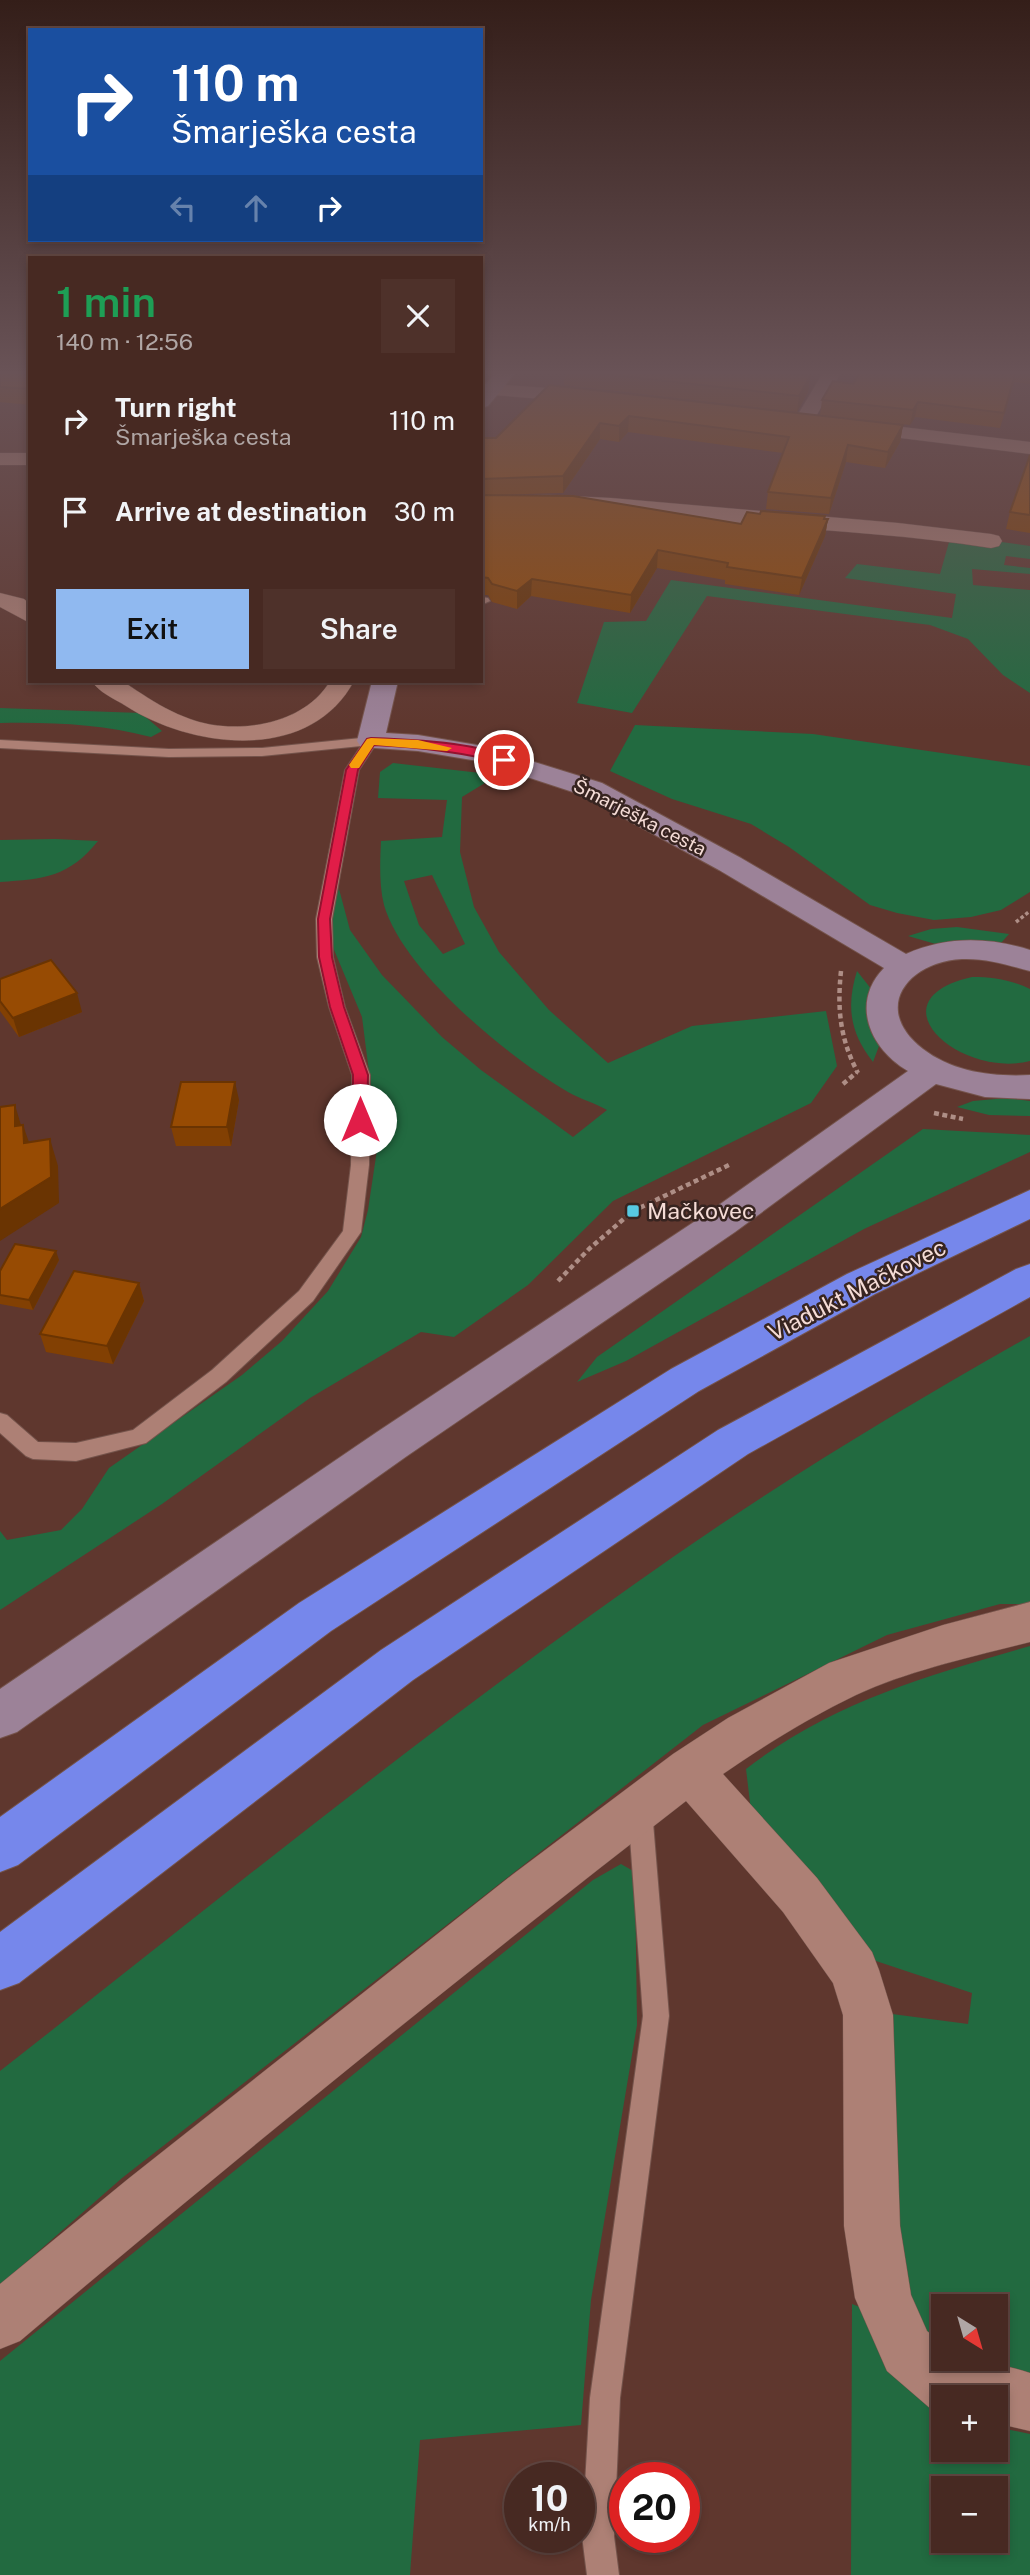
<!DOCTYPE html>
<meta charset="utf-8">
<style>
body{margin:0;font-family:"Public Sans",sans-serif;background:#4e312a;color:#f1f3f6;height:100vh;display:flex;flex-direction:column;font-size:26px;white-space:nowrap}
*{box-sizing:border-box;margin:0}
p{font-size:23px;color:#b0a6a5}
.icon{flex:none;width:38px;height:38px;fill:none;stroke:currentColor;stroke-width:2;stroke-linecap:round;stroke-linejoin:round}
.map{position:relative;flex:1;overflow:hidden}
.panel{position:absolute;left:28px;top:256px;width:455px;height:427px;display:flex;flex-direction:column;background:#472922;border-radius:0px;box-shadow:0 4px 10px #0003,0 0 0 2px #5f4540}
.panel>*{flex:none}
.banner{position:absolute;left:28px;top:28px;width:455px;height:214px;border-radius:0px;box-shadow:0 4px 10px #0003,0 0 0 2px #5f4540;background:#1a4fa0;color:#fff;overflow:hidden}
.needle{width:46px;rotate:143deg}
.controls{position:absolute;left:931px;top:2294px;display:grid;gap:14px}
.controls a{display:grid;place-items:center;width:77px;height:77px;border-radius:0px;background:#472922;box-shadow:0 4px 10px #0003,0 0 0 2px #5f4540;font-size:35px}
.speed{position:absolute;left:504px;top:2462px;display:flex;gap:14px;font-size:35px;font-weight:700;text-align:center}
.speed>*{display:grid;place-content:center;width:91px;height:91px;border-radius:50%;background:#472922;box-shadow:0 4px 10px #0003,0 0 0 2px #5f4540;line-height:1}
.speed small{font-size:18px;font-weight:400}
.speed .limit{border:10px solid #d22;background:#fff;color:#111}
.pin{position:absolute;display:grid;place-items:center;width:60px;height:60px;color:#fff;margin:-30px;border:4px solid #fff;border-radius:50%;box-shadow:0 2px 7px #0007}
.me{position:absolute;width:77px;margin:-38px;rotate:0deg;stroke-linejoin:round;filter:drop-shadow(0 0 5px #0008)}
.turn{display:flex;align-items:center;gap:24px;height:147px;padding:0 28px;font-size:32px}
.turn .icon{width:91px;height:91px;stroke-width:2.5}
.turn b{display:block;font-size:49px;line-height:60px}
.lanes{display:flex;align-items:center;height:66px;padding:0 28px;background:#0003;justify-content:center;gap:35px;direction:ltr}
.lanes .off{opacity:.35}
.round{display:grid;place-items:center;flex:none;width:74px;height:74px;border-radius:0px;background:#4e312a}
.summary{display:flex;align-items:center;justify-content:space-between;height:119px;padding:0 28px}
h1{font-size:42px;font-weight:600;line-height:52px;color:#1e9e55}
.primary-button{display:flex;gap:14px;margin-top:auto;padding:14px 28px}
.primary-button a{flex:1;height:80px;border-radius:0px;background:#90b9f0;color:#111;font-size:28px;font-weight:600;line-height:80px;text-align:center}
.primary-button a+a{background:#4e312a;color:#f1f3f6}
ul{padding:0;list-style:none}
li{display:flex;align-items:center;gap:21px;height:91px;padding:0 28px}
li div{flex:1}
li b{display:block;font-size:26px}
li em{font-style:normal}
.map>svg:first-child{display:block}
</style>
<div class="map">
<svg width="1030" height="2575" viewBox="0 0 1030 2575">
<rect width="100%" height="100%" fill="#5f372e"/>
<g fill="#226a40" fill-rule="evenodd">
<polygon points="951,535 1030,546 1030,559 1006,556 1004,565 1030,568 1030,574 972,569 973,585 1030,590 1030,693 1003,675 968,639 930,625 707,596 632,713 577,703 604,622 646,621 671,580 952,618 956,594 845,578 857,564 940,574"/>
<path d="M 0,708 L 141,713 L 162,731 L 151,737 C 101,724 52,722 0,723 Z"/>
<polygon points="635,725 813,734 1030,766 1030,892 1001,910 971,917 934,920 897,913 870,905 789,847 751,824 672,799 610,771"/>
<path d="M 393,763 L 498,775 L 462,797 L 460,852 L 474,907 L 499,952 L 549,1010 L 608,1063 L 692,1026 L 826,1011 L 837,1066 L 811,1103 L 613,1201 L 528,1285 L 454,1337 L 421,1332 L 310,1398 L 162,1504 L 0,1610 L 0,1531 L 7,1540 L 61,1530 L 82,1509 L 109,1468 L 242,1375 L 282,1341 L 328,1291 L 361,1237 L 368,1210 L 378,1143 L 362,1017 L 330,940 L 330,908 L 339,889 L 350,930 L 382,975 L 442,1037 L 481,1070 L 573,1137 L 607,1110 C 595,1103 580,1099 568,1092 C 509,1058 403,971 384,905 C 379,885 380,861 381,841 L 442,837 L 447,800 L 378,798 L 380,772 ZM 432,875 L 465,944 L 443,954 L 419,925 L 404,881 Z"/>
<path d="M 55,839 L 98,841 C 69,877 44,879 0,882 L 0,840 Z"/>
<polygon points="957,927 1009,934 1001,943 939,945 908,936 931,929"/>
<path d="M 857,971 L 872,990 L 882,1038 L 873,1062 C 850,1033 846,1006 857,971 Z"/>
<path d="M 972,977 C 993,977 1011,980 1030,989 L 1030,1061 C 960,1079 870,1000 972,977 Z"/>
<polygon points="1007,1098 1030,1101 1030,1116 989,1115 957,1107 973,1101"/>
<polygon points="923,1129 1030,1135 1030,1152 864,1229 626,1361 577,1382 597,1357"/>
<path d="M 1030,1336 L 1030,1604 L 1000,1604 L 887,1635 L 703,1725 L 122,2178 L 0,2285 L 0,2071 C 222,1897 441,1718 673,1557 C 788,1477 908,1405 1030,1336 Z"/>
<path d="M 1030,1646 L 1030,2383 L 951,2359 L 996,2359 L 996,2306 L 943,2306 L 943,2351 L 921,2328 L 897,2286 L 877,2012 L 968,2024 L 972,1993 L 870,1959 L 751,1811 L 746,1769 C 832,1702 927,1676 1030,1646 Z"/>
<polygon points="621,1864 635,1872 637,2025 591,2300 581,2425 420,2440 410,2575 0,2575 0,2361 593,1880"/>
<path d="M 852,2304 L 865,2309 L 929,2404 L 943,2409 L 943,2450 L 996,2450 L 996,2427 L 1030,2434 L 1030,2575 L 851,2575 ZM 943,2488 L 996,2488 L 996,2541 L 943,2541 Z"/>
</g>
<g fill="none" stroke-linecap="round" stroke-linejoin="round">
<defs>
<g id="lane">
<polygon points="481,597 488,598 490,601 481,605"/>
<polygon points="371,737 378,741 359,770 332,919 333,957 345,1007 370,1075 369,1165 361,1232 313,1301 226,1382 146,1443 76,1461 33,1459 26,1456 0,1433 0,1413 7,1415 38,1442 76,1443 133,1430 212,1370 299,1291 343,1231 351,1165 352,1075 329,1007 317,957 316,919 345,770 361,746 262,756 169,757 0,748 0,740 169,749 262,748"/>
<polygon points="640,1798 649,1801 652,1810 669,2016 620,2398 614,2536 619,2575 587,2575 582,2536 590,2398 643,2016 628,1810 631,1801"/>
</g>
<g id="street">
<polygon points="824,371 842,371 811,425 797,425 794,421"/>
<polygon points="488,384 592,391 602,397 592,403 481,394 481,386"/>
<polygon points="851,421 1030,442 1030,454 844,431 841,427 844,423"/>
<rect x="0" y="453" width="30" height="12"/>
<path d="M 547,495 L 611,498 L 898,523 L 991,534 L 999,536 L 1002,541 L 999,546 L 991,548 C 910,535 829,531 747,524 C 658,516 571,505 481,510 L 481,498 Z"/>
<polygon points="0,593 24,599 30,604 30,623 0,607"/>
<path d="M 92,681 C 100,681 110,679 119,681 C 126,682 135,690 142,694 C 157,704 173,713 190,719 C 235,736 305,725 330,681 L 354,681 C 310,763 193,749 126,706 C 115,699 98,692 92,681 Z"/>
<path d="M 1030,1602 L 1030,1642 C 975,1656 907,1671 856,1695 C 810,1717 765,1745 723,1774 L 817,1878 L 872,1952 L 879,1970 L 893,2015 L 900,2226 L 911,2295 L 927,2331 L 943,2344 L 943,2359 C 972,2359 1003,2364 1030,2373 L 1030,2431 L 996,2423 L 996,2398 L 943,2398 L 943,2414 L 931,2409 L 887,2371 L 855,2298 L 844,2226 L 843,2015 L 833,1983 L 783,1912 L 686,1801 C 460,1976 238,2156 20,2341 L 0,2349 L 0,2284 L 128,2179 L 512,1875 L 673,1754 L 728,1718 L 829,1663 L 943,1625 Z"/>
</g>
<g id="secondary">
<polygon points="497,371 517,371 488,406 481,408 481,389"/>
<path d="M 372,681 L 398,681 L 386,733 L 418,735 L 483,746 L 602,783 L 741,858 L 906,954 C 947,936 988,937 1030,950 L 1030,971 C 1007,965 986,958 962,959 C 907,962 871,1009 923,1049 C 953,1072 993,1077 1030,1075 L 1030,1099 L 985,1097 L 936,1084 L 735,1232 L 407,1456 L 17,1732 L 0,1738 L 0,1689 L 377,1432 L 709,1212 L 908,1071 C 870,1049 850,1003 884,968 L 719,870 L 582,795 L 478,761 L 418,751 L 361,747 L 357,741 Z"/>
</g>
<g id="highway">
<polygon points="1030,1190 1030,1219 875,1294 699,1391 331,1631 18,1865 0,1872 0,1817 299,1603 671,1369 847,1274"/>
<polygon points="1030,1264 1030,1297 748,1454 413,1680 19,1983 0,1990 0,1932 381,1650 718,1430 1016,1269"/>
</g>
</defs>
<use href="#lane" stroke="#74534b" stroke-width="2"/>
<use href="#street" stroke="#74534b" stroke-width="1"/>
<use href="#secondary" stroke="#74534b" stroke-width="2"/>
<use href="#highway" stroke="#74534b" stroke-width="2"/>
<polyline stroke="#ae8e86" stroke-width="3.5" stroke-dasharray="3.5 2.5" stroke-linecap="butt" points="1016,922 1030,911"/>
<g stroke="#ae8e86" stroke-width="4.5" stroke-dasharray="5 3.5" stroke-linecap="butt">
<path d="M 841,971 C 837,1009 840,1039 858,1073"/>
<polyline points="843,1084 857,1072"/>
<polyline points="934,1113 963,1119"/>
<polyline points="558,1281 589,1249 633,1211 731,1164"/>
</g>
<use href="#lane" fill="#ad8075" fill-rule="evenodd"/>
<use href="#street" fill="#ad8075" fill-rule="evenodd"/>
<use href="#secondary" fill="#9c8298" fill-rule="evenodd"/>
<use href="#highway" fill="#7687eb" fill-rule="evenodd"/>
</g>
<g fill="#824003">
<polygon points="30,371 30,405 0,402 0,375"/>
<polygon points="565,371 791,371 790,373 810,376 808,392 797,412 564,385"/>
<polygon points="861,371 1030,371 1030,384 1014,382 1000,428 915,417 910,425 820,415 822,400 853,384"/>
<polygon points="549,385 903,425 900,442 885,468 846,462 829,514 766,509 768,492 783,453 628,432 619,442 600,439 563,493 489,495 741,524 760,514 828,519 825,536 799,595 725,584 725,580 657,568 630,613 531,596 517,609 492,602 488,595 481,595 481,438 496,438"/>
<polygon points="1030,455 1030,533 1006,529 1010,512"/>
<polygon points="0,979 82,1012 19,1037 0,1011"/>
<polygon points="239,1100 231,1146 176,1146 171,1127"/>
<polygon points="59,1260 33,1310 0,1304 0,1271"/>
<polygon points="139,1283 144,1301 113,1364 46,1352 40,1334"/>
</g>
<g fill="#6a3402">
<polygon points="810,376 808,392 797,412 799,396"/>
<polygon points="918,402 915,417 910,425 913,410"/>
<polygon points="629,416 628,432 619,442 619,426"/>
<polygon points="600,423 600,439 563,493 563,476"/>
<polygon points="903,425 900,442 885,468 888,452"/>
<polygon points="848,445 846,462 829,514 831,498"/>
<polygon points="828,519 825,536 799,595 802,578"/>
<polygon points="658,550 657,568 630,613 631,595"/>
<polygon points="532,579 531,596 517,609 517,591"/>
<polygon points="77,993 82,1012 19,1037 13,1018"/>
<polygon points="235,1082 239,1100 231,1146 227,1127"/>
<polygon points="15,1105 23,1132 15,1126"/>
<polygon points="23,1125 32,1151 24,1143"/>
<polygon points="50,1139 58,1166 59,1203 0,1241 0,1209"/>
<polygon points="56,1251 59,1260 33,1310 29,1300"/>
<polygon points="139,1283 144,1301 113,1364 107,1346"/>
</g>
<g fill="#974b03" stroke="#6a3402" stroke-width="2">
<polygon points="4,371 30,371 30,389 0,387 0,375"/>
<polygon points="576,371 785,371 784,373 810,376 799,396"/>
<polygon points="861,371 1016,371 1004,413 918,402 913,410 822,400 833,381 853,384"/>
<polygon points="549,385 903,425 888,452 848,445 831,498 768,492 789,437 629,416 619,426 600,423 563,476 481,479 481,438 496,438"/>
<polygon points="1030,455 1030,515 1010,512"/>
<polygon points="481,495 573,496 741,524 747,512 760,514 761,511 825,516 824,519 828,519 802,578 727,567 728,563 658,550 631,595 532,579 517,591 492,584 488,578 481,577"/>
<polygon points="51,960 77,993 13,1018 0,1001 0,979"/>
<polygon points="181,1082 235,1082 227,1127 171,1127"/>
<polygon points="15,1105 15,1126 23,1125 24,1143 50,1139 51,1177 0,1209 0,1107"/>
<polygon points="15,1244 56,1251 29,1300 0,1295 0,1271"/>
<polygon points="74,1271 139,1283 107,1346 40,1334"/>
</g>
<linearGradient id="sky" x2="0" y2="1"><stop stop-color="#341e19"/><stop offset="0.51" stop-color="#695357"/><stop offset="1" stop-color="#695357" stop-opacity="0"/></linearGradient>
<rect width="1030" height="731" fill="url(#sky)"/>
<path fill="#e11d48" stroke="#92132f" stroke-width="2" d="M 371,738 C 402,739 486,742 509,760 L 504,763 C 461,752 418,747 374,745 L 358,770 L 330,919 L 332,957 L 344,1007 L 368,1075 L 367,1120 L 360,1125 L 353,1120 L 353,1075 L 330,1007 L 319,957 L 318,919 L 346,770 L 367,739 Z"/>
<polygon fill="#f59e0b" points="371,738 418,740 452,748 447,751 374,745 359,768 351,768 349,765 367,739"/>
<rect fill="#57c9e2" stroke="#372420" stroke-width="2.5" x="626" y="1204" width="14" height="14" rx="3.5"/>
<g text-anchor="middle" stroke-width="5" stroke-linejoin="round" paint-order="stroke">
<g font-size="19" fill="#f5dcd6" stroke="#372420">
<text transform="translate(640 817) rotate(27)" y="7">Šmarješka cesta</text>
</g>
<g font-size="23" fill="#f5dcd6" stroke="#372420" text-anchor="start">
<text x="647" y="1219">Mačkovec</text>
</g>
<g font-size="23" fill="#f5dcd6" stroke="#372420">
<text transform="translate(857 1290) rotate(-27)" y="8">Viadukt Mačkovec</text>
</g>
</g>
</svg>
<div class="controls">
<a><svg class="needle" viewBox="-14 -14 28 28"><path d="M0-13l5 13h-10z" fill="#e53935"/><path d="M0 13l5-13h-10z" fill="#b0a6a5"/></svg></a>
<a>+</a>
<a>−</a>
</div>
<div class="speed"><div>10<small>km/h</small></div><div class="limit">20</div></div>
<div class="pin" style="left:504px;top:760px;background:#d93025"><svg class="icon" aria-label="arrive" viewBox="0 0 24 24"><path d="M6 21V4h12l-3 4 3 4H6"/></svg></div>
<svg class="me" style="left:360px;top:1120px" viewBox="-20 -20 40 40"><circle r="19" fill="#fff"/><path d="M0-13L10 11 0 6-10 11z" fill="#e11d48"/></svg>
<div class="banner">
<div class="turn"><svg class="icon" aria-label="right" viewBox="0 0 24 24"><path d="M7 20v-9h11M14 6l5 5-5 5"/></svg><div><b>110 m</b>Šmarješka cesta</div></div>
<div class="lanes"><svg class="icon off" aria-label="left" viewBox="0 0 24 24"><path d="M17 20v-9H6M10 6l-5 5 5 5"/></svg><svg class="icon off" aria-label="ahead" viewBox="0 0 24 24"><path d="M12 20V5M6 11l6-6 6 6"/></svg><svg class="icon" aria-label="right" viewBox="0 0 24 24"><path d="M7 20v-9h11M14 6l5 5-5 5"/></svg></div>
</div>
<section class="panel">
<div class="summary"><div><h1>1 min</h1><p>140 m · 12:56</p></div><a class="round"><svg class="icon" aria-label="close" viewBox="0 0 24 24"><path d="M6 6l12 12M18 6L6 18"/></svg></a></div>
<ul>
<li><svg class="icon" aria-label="right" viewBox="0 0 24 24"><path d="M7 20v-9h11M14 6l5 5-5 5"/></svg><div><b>Turn right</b><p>Šmarješka cesta</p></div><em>110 m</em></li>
<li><svg class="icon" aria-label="arrive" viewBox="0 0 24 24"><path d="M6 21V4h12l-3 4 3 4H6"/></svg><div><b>Arrive at destination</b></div><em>30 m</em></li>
</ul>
<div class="primary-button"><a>Exit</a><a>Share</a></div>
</section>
</div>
